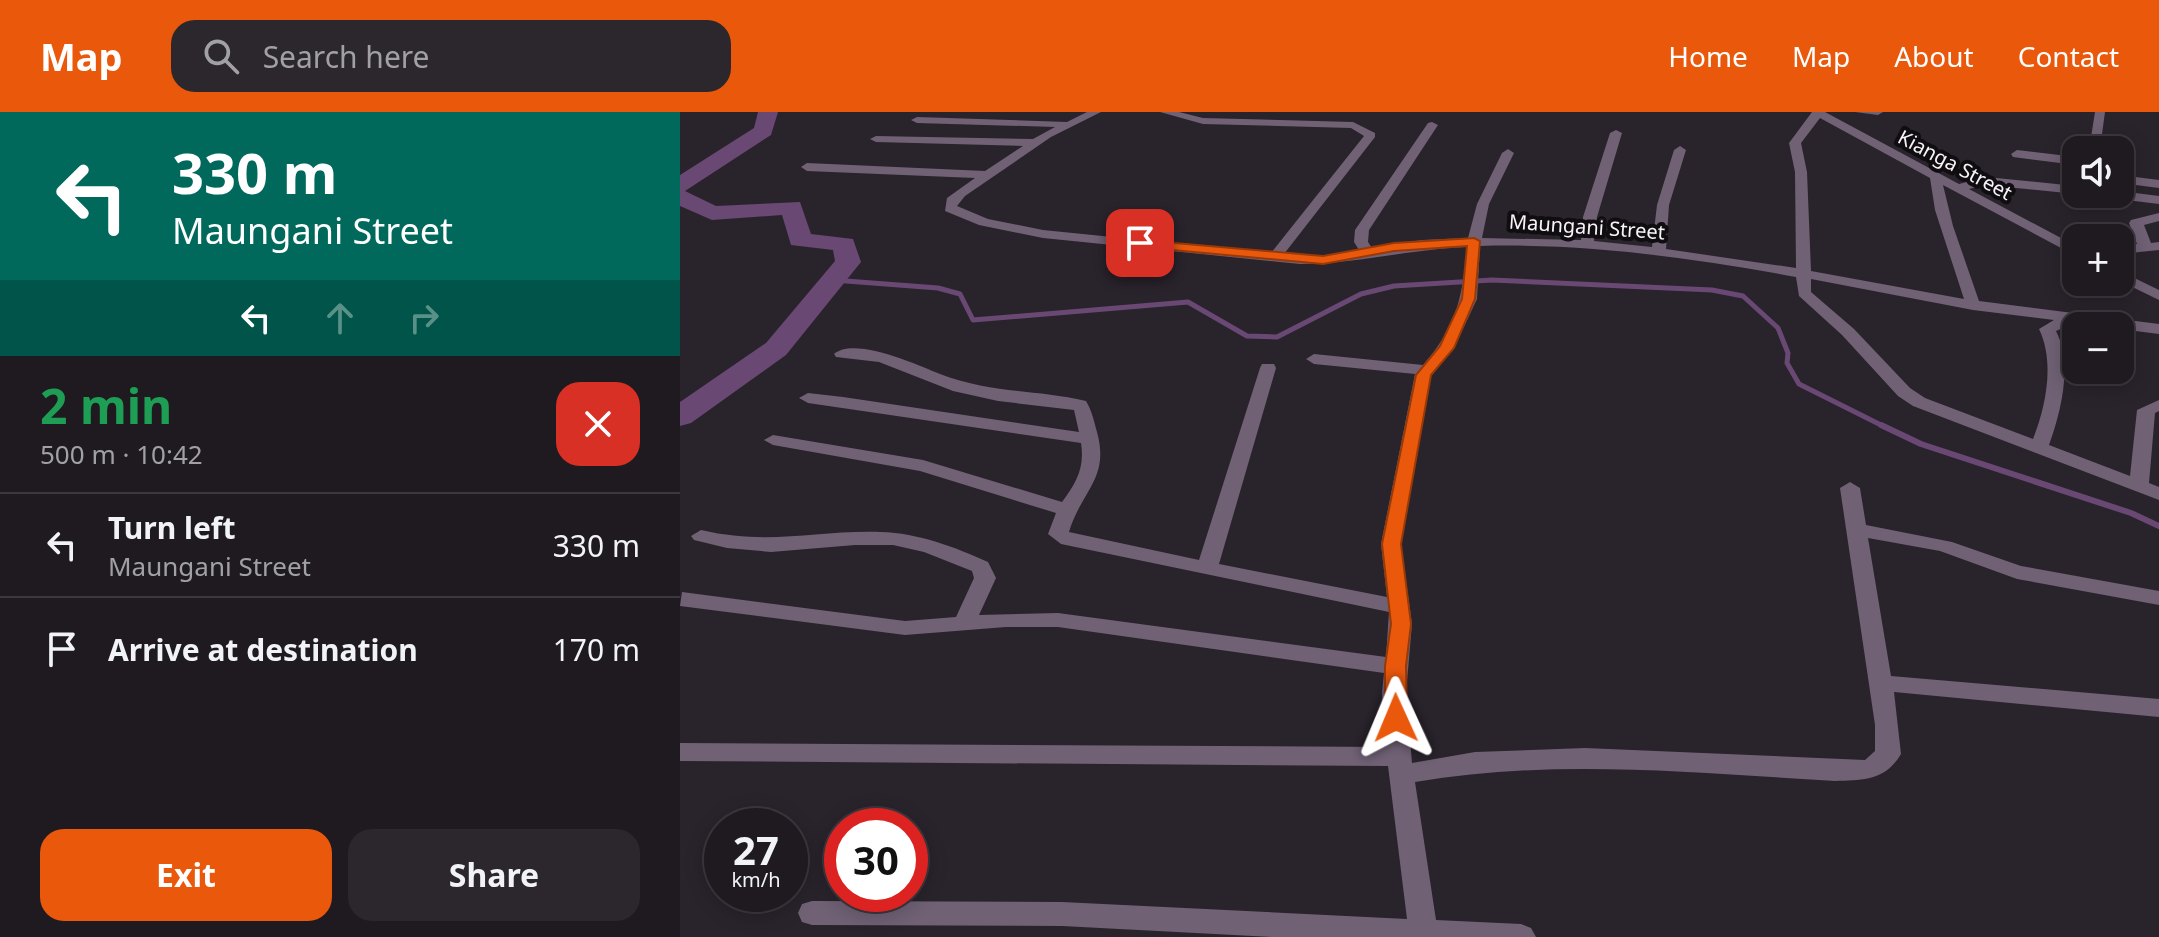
<!DOCTYPE html>
<meta charset="utf-8">
<style>
body{margin:0;font-family:"Noto Sans",sans-serif;background:#2c272d;color:#f1f3f6;height:100vh;display:flex;flex-direction:column;font-size:30px;white-space:nowrap}
*{box-sizing:border-box;margin:0}
p{font-size:26px;color:#a1a1a5}
.icon{flex:none;width:44px;height:44px;fill:none;stroke:currentColor;stroke-width:2;stroke-linecap:round;stroke-linejoin:round}
.map{position:relative;flex:1;overflow:hidden}
.details{display:flex;flex-direction:column;background:#1f1a20;width:680px}
.details>*{flex:none}
.guide{background:#00695c;color:#fff;overflow:hidden}
.buttons{position:absolute;left:1382px;top:24px;display:grid;gap:16px}
.buttons a{display:grid;place-items:center;width:72px;height:72px;border-radius:16px;background:#1f1a20;box-shadow:0 4px 20px #0003,0 0 0 2px #3c383e;font-size:40px}
.speed{position:absolute;left:24px;top:696px;display:flex;gap:16px;font-size:40px;font-weight:700;text-align:center}
.speed>*{display:grid;place-content:center;width:104px;height:104px;border-radius:50%;background:#1f1a20;box-shadow:0 4px 20px #0003,0 0 0 2px #3c383e;line-height:1}
.speed small{font-size:20px;font-weight:400}
.speed .limit{border:12px solid #d22;background:#fff;color:#111}
.pin{position:absolute;display:grid;place-items:center;width:68px;height:68px;color:#fff;margin:-34px;border-radius:16px;box-shadow:0 4px 12px #0006}
.me{position:absolute;width:88px;margin:-44px;rotate:359deg;stroke-linejoin:round;filter:drop-shadow(0 0 6px #0008)}
.turn{display:flex;align-items:center;gap:28px;height:168px;padding:0 40px;font-size:36px}
.turn .icon{width:104px;height:104px;stroke-width:2.5}
.turn b{display:block;font-size:56px;line-height:68px}
.lanes{display:flex;align-items:center;height:76px;padding:0 40px;background:#0003;justify-content:center;gap:40px;direction:ltr}
.lanes .off{opacity:.35}
.round{display:grid;place-items:center;flex:none;width:84px;height:84px;border-radius:24px;background:#2c272d}
.summary{display:flex;align-items:center;justify-content:space-between;height:136px;padding:0 40px}
h1{font-size:48px;font-weight:700;line-height:60px;color:#1e9e55}
.cta{display:flex;gap:16px;margin-top:auto;padding:16px 40px}
.cta a{flex:1;height:92px;border-radius:24px;background:#ea580c;color:#fff;font-size:32px;font-weight:700;line-height:92px;text-align:center}
.cta a+a{background:#2c272d;color:#f1f3f6}
ul{padding:0;list-style:none}
li{display:flex;align-items:center;gap:24px;height:104px;padding:0 40px;border-top:2px solid #3c383e}
li div{flex:1}
li b{display:block;font-size:30px}
li em{font-style:normal}
header{display:flex;align-items:center;gap:48px;box-sizing:border-box;height:112px;padding:0 40px;background:#ea580c;color:#fff}
header strong{font-size:38px}
nav{display:flex;gap:44px;margin-inline-start:auto;font-size:28px}
.search{width:560px;height:72px;background:#2c272d;display:flex;align-items:center;gap:20px;box-sizing:border-box;padding:0 28px;border-radius:24px;color:#a1a1a5;font-size:30px}
main{display:flex;flex:1;min-height:0}
.map>svg:first-child{display:block}
</style>
<header>
<strong>Map</strong>
<div class="search"><svg class="icon" aria-label="search" viewBox="0 0 24 24"><circle cx="10" cy="10" r="6"/><path d="M15 15l6 6"/></svg>Search here</div>
<nav><a>Home</a><a>Map</a><a>About</a><a>Contact</a></nav>
</header>
<main>
<section class="details">
<div class="guide">
<div class="turn"><svg class="icon" aria-label="left" viewBox="0 0 24 24"><path d="M17 20v-9H6M10 6l-5 5 5 5"/></svg><div><b>330 m</b>Maungani Street</div></div>
<div class="lanes"><svg class="icon" aria-label="left" viewBox="0 0 24 24"><path d="M17 20v-9H6M10 6l-5 5 5 5"/></svg><svg class="icon off" aria-label="ahead" viewBox="0 0 24 24"><path d="M12 20V5M6 11l6-6 6 6"/></svg><svg class="icon off" aria-label="right" viewBox="0 0 24 24"><path d="M7 20v-9h11M14 6l5 5-5 5"/></svg></div>
</div>
<div class="summary"><div><h1>2 min</h1><p>500 m · 10:42</p></div><a class="round" style="background:#d93025;color:#fff"><svg class="icon" aria-label="close" viewBox="0 0 24 24"><path d="M6 6l12 12M18 6L6 18"/></svg></a></div>
<ul>
<li><svg class="icon" aria-label="left" viewBox="0 0 24 24"><path d="M17 20v-9H6M10 6l-5 5 5 5"/></svg><div><b>Turn left</b><p>Maungani Street</p></div><em>330 m</em></li>
<li><svg class="icon" aria-label="arrive" viewBox="0 0 24 24"><path d="M6 21V4h12l-3 4 3 4H6"/></svg><div><b>Arrive at destination</b></div><em>170 m</em></li>
</ul>
<div class="cta"><a>Exit</a><a>Share</a></div>
</section>
<div class="map">
<svg width="1479" height="825" viewBox="0 0 1479 825">
<rect width="100%" height="100%" fill="#29232b"/>
<g fill="none" stroke-linecap="round" stroke-linejoin="round">
<polyline stroke="#694874" stroke-width="5" points="153,168 258,176 280,182 293,208 508,190 567,224 597,225 681,182 714,174 812,168 1032,178 1063,184 1098,216 1108,241 1107,251 1119,272 1205,315"/>
<polyline stroke="#694874" stroke-width="6" points="1201,313 1241,332 1451,401 1479,414"/>
<polygon fill="#694874" fill-rule="evenodd" points="78,0 98,0 91,23 5,79 36,94 120,90 131,122 173,127 181,150 106,243 11,311 0,314 0,290 86,231 155,149 153,138 111,133 102,103 32,108 0,94 0,63 74,16"/>
<g fill="#706175" fill-rule="evenodd">
<path d="M 407,0 L 421,0 L 371,25 L 285,84 L 277,94 L 308,107 L 363,118 L 591,141 L 684,24 L 671,16 L 523,12 L 480,0 L 499,0 L 523,6 L 673,10 L 695,21 L 695,25 L 604,142 L 643,144 L 679,138 L 674,130 L 675,118 L 748,11 L 752,10 L 758,13 L 689,118 L 688,130 L 692,136 L 742,128 L 788,126 L 797,92 L 822,41 L 828,37 L 834,41 L 809,92 L 802,126 L 901,128 L 903,105 L 930,21 L 936,18 L 942,21 L 917,105 L 914,129 L 972,135 L 977,93 L 994,38 L 1000,34 L 1006,38 L 989,93 L 986,137 L 1116,156 L 1115,60 L 1109,31 L 1132,0 L 1145,0 L 1279,72 L 1306,65 L 1396,74 L 1396,82 L 1306,73 L 1289,77 L 1396,134 L 1396,144 L 1263,73 L 1273,114 L 1299,189 L 1479,212 L 1479,222 L 1440,217 L 1440,214 L 1394,211 L 1376,219 C 1393,253 1381,299 1369,333 L 1450,364 L 1457,298 L 1479,288 L 1479,299 L 1475,301 L 1469,371 L 1479,375 L 1479,388 L 1233,294 L 1218,284 L 1162,223 L 1119,184 L 1116,165 C 1013,146 906,131 800,134 L 797,187 L 774,236 L 751,264 L 721,432 L 732,512 L 726,581 L 732,651 L 795,640 L 905,636 L 1185,648 L 1195,639 L 1195,613 L 1160,376 L 1170,370 L 1180,376 L 1186,413 L 1272,430 L 1341,454 L 1479,479 L 1479,493 L 1337,467 L 1260,439 L 1188,426 L 1211,564 L 1479,587 L 1479,605 L 1214,580 L 1221,642 C 1205,669 1183,668 1155,669 C 1014,661 875,646 735,670 L 756,808 L 841,812 L 851,816 L 856,825 L 592,825 L 382,814 L 132,813 L 122,810 L 118,801 L 122,792 L 132,789 L 382,790 L 727,807 L 708,654 L 0,649 L 0,631 L 705,635 L 702,581 L 704,561 L 378,515 L 326,515 L 225,523 L 0,494 L 2,480 L 225,509 L 276,505 L 294,466 L 292,459 L 244,440 L 213,433 L 175,433 L 91,440 L 47,436 L 14,428 L 11,424 L 21,418 C 90,434 135,418 201,420 C 238,421 275,435 308,450 L 316,466 L 299,503 L 378,501 L 706,545 L 709,500 L 381,432 L 368,422 L 376,401 L 240,359 L 93,333 L 84,328 L 93,323 L 243,348 L 382,390 C 396,371 405,356 401,331 L 128,291 L 119,286 L 128,281 L 163,285 L 399,320 L 394,298 L 318,289 L 273,279 L 199,250 L 156,245 L 154,242 C 174,224 238,253 260,262 C 313,282 355,277 406,289 C 412,299 414,309 417,320 C 430,367 401,379 389,420 L 519,448 L 580,256 L 582,252 L 594,252 L 596,256 L 539,452 L 707,485 L 701,432 L 735,262 L 634,252 L 626,247 L 634,242 L 743,253 C 778,213 782,185 787,135 C 731,137 676,152 620,152 L 363,126 L 299,113 L 265,99 L 267,86 L 295,66 L 127,59 L 121,55 L 127,51 L 305,59 L 343,34 L 196,30 L 190,27 L 196,24 L 353,27 L 375,15 L 237,11 L 231,8 L 237,5 L 387,10 ZM 1140,6 L 1250,66 L 1255,98 L 1284,187 L 1131,159 L 1127,60 L 1121,31 ZM 1131,167 L 1293,198 L 1374,208 L 1359,217 C 1375,250 1366,294 1353,327 L 1245,286 L 1230,276 L 1174,217 L 1131,180 Z"/>
<polygon points="1175,0 1203,0 1198,3"/>
<polygon points="1415,0 1425,0 1420,37 1409,38"/>
<polygon points="1337,38 1396,45 1396,53 1333,45 1331,42"/>
<polygon points="1440,63 1479,68 1479,76 1440,71"/>
<polygon points="1440,79 1479,84 1479,92 1430,86 1424,82 1440,82"/>
<polygon points="1479,101 1479,109 1464,113 1471,131 1479,130 1479,138 1440,142 1440,134 1457,132 1449,111 1451,108"/>
<polygon points="1440,159 1479,178 1479,188 1440,169"/>
</g>
</g>
<polygon fill="#ea580c" stroke="#983908" stroke-width="2" points="794,126 800,129 795,187 774,236 751,263 721,432 731,512 726,554 727,606 716,614 705,606 705,554 711,512 702,432 736,263 760,234 782,187 787,134 714,139 643,152 460,135 453,131 460,128 643,144 714,131"/>
<g text-anchor="middle" stroke-width="8" stroke-linejoin="round" paint-order="stroke">
<g font-size="20" fill="#f8f3f9" stroke="#100d11">
<text transform="translate(1275 53) rotate(28)" y="7">Kianga Street</text>
<text transform="translate(907 115) rotate(4)" y="7">Maungani Street</text>
</g>
</g>
</svg>
<div class="buttons">
<a><svg class="icon" aria-label="sound" viewBox="0 0 24 24"><path d="M4 9h4l5-4v14l-5-4H4zM17 9q2 3 0 6"/></svg></a>
<a>+</a>
<a>−</a>
</div>
<div class="speed"><div>27<small>km/h</small></div><div class="limit">30</div></div>
<div class="pin" style="left:460px;top:131px;background:#d93025"><svg class="icon" aria-label="arrive" viewBox="0 0 24 24"><path d="M6 21V4h12l-3 4 3 4H6"/></svg></div>
<svg class="me" style="left:716px;top:606px" viewBox="-20 -20 40 40"><path d="M0-17L14 15 0 8-14 15z" fill="#ea580c" stroke="#fff" stroke-width="4"/></svg>
</div>
</main>
